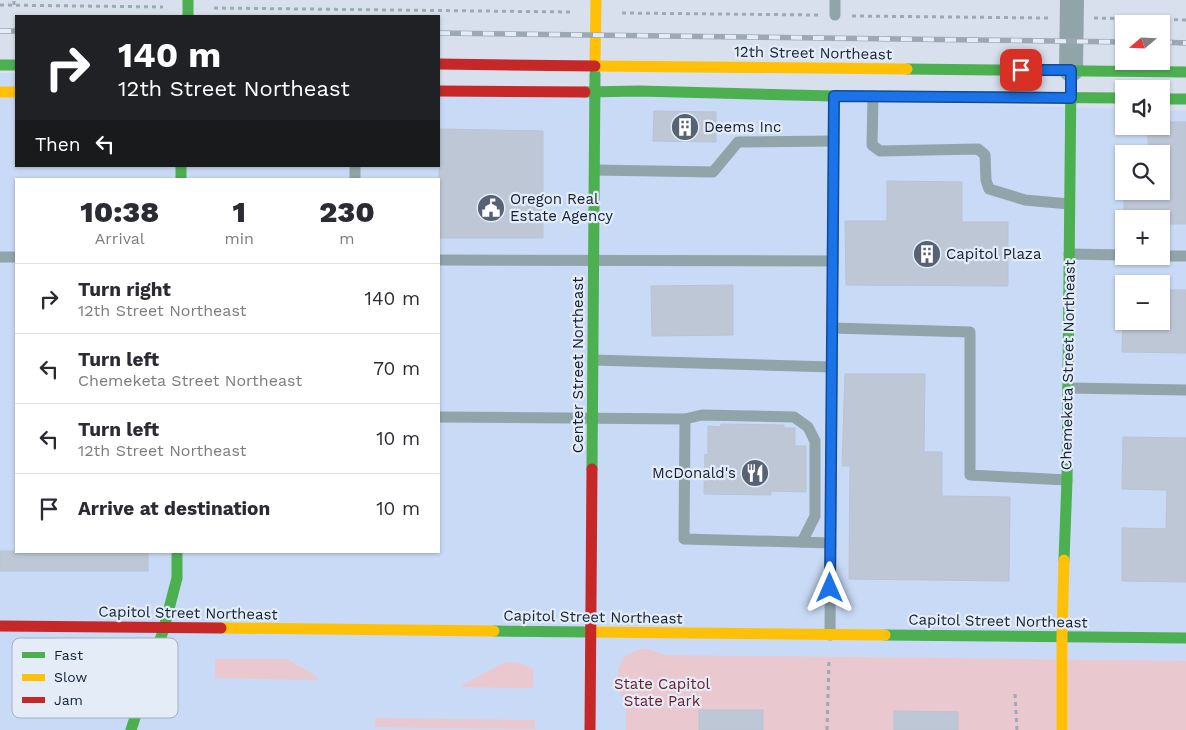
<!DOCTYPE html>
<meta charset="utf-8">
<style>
body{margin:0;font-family:"Work Sans",sans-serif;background:#f7f7f7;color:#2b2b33;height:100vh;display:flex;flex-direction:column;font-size:19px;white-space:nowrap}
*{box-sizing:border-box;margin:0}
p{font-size:16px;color:#7c7c81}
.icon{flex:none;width:28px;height:28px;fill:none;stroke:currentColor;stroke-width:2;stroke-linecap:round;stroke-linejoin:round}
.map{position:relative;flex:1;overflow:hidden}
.drawer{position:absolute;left:15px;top:178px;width:425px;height:375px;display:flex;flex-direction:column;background:#fff;border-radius:0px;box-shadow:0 1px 4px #0004}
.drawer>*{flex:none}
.top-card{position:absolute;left:15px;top:15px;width:425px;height:152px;border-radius:0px;box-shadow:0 1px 4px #0004;background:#202124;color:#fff;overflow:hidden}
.needle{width:32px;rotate:251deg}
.controls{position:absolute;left:1115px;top:15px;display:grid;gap:10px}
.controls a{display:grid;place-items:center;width:55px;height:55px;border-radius:0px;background:#fff;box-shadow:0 1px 4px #0004;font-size:25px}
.pin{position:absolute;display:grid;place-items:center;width:42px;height:42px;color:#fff;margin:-21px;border-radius:10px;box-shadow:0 2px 8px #0006}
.me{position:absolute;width:55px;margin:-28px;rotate:0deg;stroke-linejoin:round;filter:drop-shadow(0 0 4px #0008)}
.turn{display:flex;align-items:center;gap:18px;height:105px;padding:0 20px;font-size:22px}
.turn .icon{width:65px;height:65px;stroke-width:2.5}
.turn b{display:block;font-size:35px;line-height:42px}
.then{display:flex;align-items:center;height:48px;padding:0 20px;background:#0003;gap:10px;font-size:19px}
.eta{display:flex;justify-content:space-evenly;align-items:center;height:85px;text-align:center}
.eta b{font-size:30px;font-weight:800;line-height:35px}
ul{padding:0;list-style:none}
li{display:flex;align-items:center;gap:15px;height:70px;padding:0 20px;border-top:1px solid #e1e1e2}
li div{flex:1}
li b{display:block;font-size:19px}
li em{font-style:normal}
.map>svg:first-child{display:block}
</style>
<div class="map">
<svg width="1186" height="730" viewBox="0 0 1186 730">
<rect width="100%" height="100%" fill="#d8e0ed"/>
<path fill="#c8daf5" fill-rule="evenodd" d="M 0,73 L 16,73 L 16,166 L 439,166 L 439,87 L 1124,109 L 1124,126 L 1161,126 L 1161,110 L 1186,111 L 1186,730 L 0,730 ZM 1124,154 L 1161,154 L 1161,191 L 1124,191 ZM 16,179 L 439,179 L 439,551 L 16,551 ZM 1124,219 L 1161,219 L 1161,256 L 1124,256 ZM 1124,284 L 1161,284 L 1161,321 L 1124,321 Z"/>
<g fill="#e9c8cf">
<polygon points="639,649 648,649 665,655 1186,661 1186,730 626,730 626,711 625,703 619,691 618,669 624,657"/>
<polygon points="215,659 287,659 317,677 317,680 215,678"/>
<polygon points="505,662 520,663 533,669 533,688 462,687 462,685"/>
<polygon points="375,718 535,720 535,729 375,727"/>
</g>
<g fill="#bec7d6" stroke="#b8c3d3">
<polygon points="654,111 716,112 716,142 653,141"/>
<polygon points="1161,122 1186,122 1186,224 1161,224 1161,219 1124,219 1124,191 1161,191 1161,152 1149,152 1147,126 1161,126"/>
<polygon points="439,129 543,131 543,238 439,238"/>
<polygon points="887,181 962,182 962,222 1008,222 1008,286 846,285 845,221 887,221"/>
<polygon points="733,285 733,335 652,336 651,286"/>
<polygon points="1161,290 1186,290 1186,353 1122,352 1123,321 1161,321"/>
<polygon points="845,374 925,374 924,452 942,452 942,496 1010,497 1009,581 849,579 850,466 842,466"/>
<polygon points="721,424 784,425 784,428 795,428 795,446 806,446 806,492 771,491 771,495 704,494 705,454 708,455 708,426 721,427"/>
<polygon points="1123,437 1186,438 1186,582 1122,581 1122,528 1166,529 1167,490 1122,489"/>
<rect x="0" y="551" width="148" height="20"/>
<rect x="699" y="710" width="64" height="20"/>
<polygon points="894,711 958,712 958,730 894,730"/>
</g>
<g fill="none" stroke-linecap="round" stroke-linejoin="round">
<g stroke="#9caab1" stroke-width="3" stroke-dasharray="4 4" stroke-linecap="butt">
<polyline points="0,5 163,7"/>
<polyline points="14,5 14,0"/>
<polyline points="214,8 570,12"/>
<polyline points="622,13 818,15"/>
<polyline points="852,16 1048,18"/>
<polyline points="1094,18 1186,20"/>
<polyline points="1015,694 1017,730"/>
<polyline points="827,730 829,660"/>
</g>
<g stroke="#91a4aa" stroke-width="11">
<polyline points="835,15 835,0"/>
<polyline points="873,96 872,145 880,151 978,149 985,155 986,180 989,189 1025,200 1069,204"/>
<polyline points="595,170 713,172 738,142 834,141"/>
<polyline points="355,179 355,166"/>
<polyline points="1069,254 1124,255"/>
<polyline points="1161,256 1186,256"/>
<polyline points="0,257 16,257"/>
<polyline points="439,260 833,261"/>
<polyline points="832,328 970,332 970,475 1067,480"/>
<polyline points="593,360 832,367"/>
<polyline points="1068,388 1186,390"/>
<polyline points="439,417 685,419 702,415 794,417 808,427 815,441 815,516 802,542"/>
<polyline points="685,419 684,539 831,543"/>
<polyline points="830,635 834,96"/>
</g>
<polyline stroke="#91a4aa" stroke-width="24" points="1071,70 1072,0"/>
<g stroke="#4caf50" stroke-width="11">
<polyline points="188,0 188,16"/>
<polyline points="0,65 16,65"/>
<polyline points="907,69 1186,72"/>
<polyline points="585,92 639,91 834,96 1124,98"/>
<polyline points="1161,99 1186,99"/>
<polyline points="181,166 181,179"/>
<polyline points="592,469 595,74"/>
<polyline points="1064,560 1067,480 1071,74"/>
<polyline points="494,631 591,632"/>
<polyline points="885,635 1186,638"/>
<polyline points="131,730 164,628 177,578 177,551"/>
</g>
<g stroke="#ffc107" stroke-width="11">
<polyline points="595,65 596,0"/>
<polyline points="595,66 907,69"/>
<polyline points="0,92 16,92"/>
<polyline points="221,628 494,631"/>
<polyline points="591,632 885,635"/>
<polyline points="1062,730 1062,637 1064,560"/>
</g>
<g stroke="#c62828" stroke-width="11">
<polyline points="439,64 595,66"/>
<polyline points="439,91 585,92"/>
<polyline points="0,626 221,628"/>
<polyline points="590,730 592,469"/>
</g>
<defs>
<g id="rail">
<polyline points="0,31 16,31"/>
<polyline points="439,33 1124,42"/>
<polyline points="1161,42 1186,43"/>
</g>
</defs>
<use href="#rail" stroke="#9ca9b2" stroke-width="5.5"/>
<use href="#rail" stroke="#e3ecf7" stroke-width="4" stroke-dasharray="11" stroke-linecap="butt"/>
</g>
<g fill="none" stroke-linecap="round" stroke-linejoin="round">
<defs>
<polyline id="route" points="830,588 834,96 1071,98 1071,70 1021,70"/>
</defs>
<use href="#route" stroke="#114b97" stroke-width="12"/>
<use href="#route" stroke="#1a73e8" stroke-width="9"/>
</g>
<defs>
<symbol id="building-disc" viewBox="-11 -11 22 22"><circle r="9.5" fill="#576375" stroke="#e3ecf7"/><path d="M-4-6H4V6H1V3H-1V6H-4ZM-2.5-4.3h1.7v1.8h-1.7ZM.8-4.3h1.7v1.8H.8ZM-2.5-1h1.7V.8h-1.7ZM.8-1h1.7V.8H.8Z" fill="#fff"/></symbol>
<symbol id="civic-disc" viewBox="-11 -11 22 22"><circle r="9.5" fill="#576375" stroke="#e3ecf7"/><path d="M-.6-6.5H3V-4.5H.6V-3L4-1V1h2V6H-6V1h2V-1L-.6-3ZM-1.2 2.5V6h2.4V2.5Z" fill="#fff"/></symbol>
<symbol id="restaurant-disc" viewBox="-11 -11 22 22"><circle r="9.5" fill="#576375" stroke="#e3ecf7"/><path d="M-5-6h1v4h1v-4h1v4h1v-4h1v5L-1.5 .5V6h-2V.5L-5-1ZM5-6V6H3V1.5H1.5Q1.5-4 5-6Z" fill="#fff"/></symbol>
</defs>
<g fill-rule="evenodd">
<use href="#building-disc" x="669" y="111" width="32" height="32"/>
<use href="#civic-disc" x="475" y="192" width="32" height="32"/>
<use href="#building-disc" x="911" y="238" width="32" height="32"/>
<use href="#restaurant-disc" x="739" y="457" width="32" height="32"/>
</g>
<g text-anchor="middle" stroke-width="4.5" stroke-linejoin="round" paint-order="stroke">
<g font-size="15" fill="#112035" stroke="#e3ecf7">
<text transform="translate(813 53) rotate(1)" y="5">12th Street Northeast</text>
<text transform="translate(578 365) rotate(-90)" y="5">Center Street Northeast</text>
<text transform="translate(1068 365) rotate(-89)" y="5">Chemeketa Street Northeast</text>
<text transform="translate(188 613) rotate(1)" y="5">Capitol Street Northeast</text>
<text transform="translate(593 617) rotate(1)" y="5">Capitol Street Northeast</text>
<text transform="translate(998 621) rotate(1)" y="5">Capitol Street Northeast</text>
</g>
<g font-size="15" fill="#112035" stroke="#e3ecf7" text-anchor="start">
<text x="704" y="132">Deems Inc</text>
<text x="510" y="204">Oregon Real<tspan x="510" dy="17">Estate Agency</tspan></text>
<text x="946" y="259">Capitol Plaza</text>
<text x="736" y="478" text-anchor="end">McDonald's</text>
</g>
<g font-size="15" fill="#701a27" stroke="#e3ecf7">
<text x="662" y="689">State Capitol<tspan x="662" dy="17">State Park</tspan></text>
</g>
</g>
<rect x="12" y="638" width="166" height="80" rx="8" fill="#e3ecf7" stroke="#a4afbd" stroke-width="1"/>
<rect x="22" y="652" width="23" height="6" fill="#4caf50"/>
<rect x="22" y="674" width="23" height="7" fill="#ffc107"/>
<rect x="22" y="697" width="23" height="6" fill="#c62828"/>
<g font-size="14" fill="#112035">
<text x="54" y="660">Fast</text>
<text x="54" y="682">Slow</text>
<text x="54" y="705">Jam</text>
</g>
</svg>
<div class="controls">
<a><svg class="needle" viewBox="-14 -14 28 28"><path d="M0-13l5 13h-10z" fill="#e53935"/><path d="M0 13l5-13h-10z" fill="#7c7c81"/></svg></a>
<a><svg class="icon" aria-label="sound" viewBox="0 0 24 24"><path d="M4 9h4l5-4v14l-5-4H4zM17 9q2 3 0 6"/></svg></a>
<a><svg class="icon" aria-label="search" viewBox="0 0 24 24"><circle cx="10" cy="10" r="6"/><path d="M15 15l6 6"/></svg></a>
<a>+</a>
<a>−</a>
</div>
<div class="pin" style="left:1021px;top:70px;background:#d93025"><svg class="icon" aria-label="arrive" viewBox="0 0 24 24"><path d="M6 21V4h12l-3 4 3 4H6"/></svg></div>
<svg class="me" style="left:830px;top:588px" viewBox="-20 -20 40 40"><path d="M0-17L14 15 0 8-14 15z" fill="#1a73e8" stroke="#fff" stroke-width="4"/></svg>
<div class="top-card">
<div class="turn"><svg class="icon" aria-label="right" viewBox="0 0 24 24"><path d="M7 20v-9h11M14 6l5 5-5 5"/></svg><div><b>140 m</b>12th Street Northeast</div></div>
<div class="then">Then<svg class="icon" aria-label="left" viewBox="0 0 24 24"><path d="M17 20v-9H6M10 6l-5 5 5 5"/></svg></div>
</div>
<section class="drawer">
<div class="eta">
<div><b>10:38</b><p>Arrival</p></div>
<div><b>1</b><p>min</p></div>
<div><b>230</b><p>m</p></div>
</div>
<ul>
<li><svg class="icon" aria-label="right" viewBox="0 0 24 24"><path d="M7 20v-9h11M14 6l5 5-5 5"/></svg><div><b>Turn right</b><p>12th Street Northeast</p></div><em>140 m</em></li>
<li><svg class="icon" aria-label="left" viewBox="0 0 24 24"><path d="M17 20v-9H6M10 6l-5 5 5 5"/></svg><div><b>Turn left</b><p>Chemeketa Street Northeast</p></div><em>70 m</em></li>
<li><svg class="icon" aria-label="left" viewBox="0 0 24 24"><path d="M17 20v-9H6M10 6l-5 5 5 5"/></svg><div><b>Turn left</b><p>12th Street Northeast</p></div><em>10 m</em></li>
<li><svg class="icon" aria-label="arrive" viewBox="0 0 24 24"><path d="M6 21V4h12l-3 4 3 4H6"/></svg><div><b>Arrive at destination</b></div><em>10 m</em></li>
</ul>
</section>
</div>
